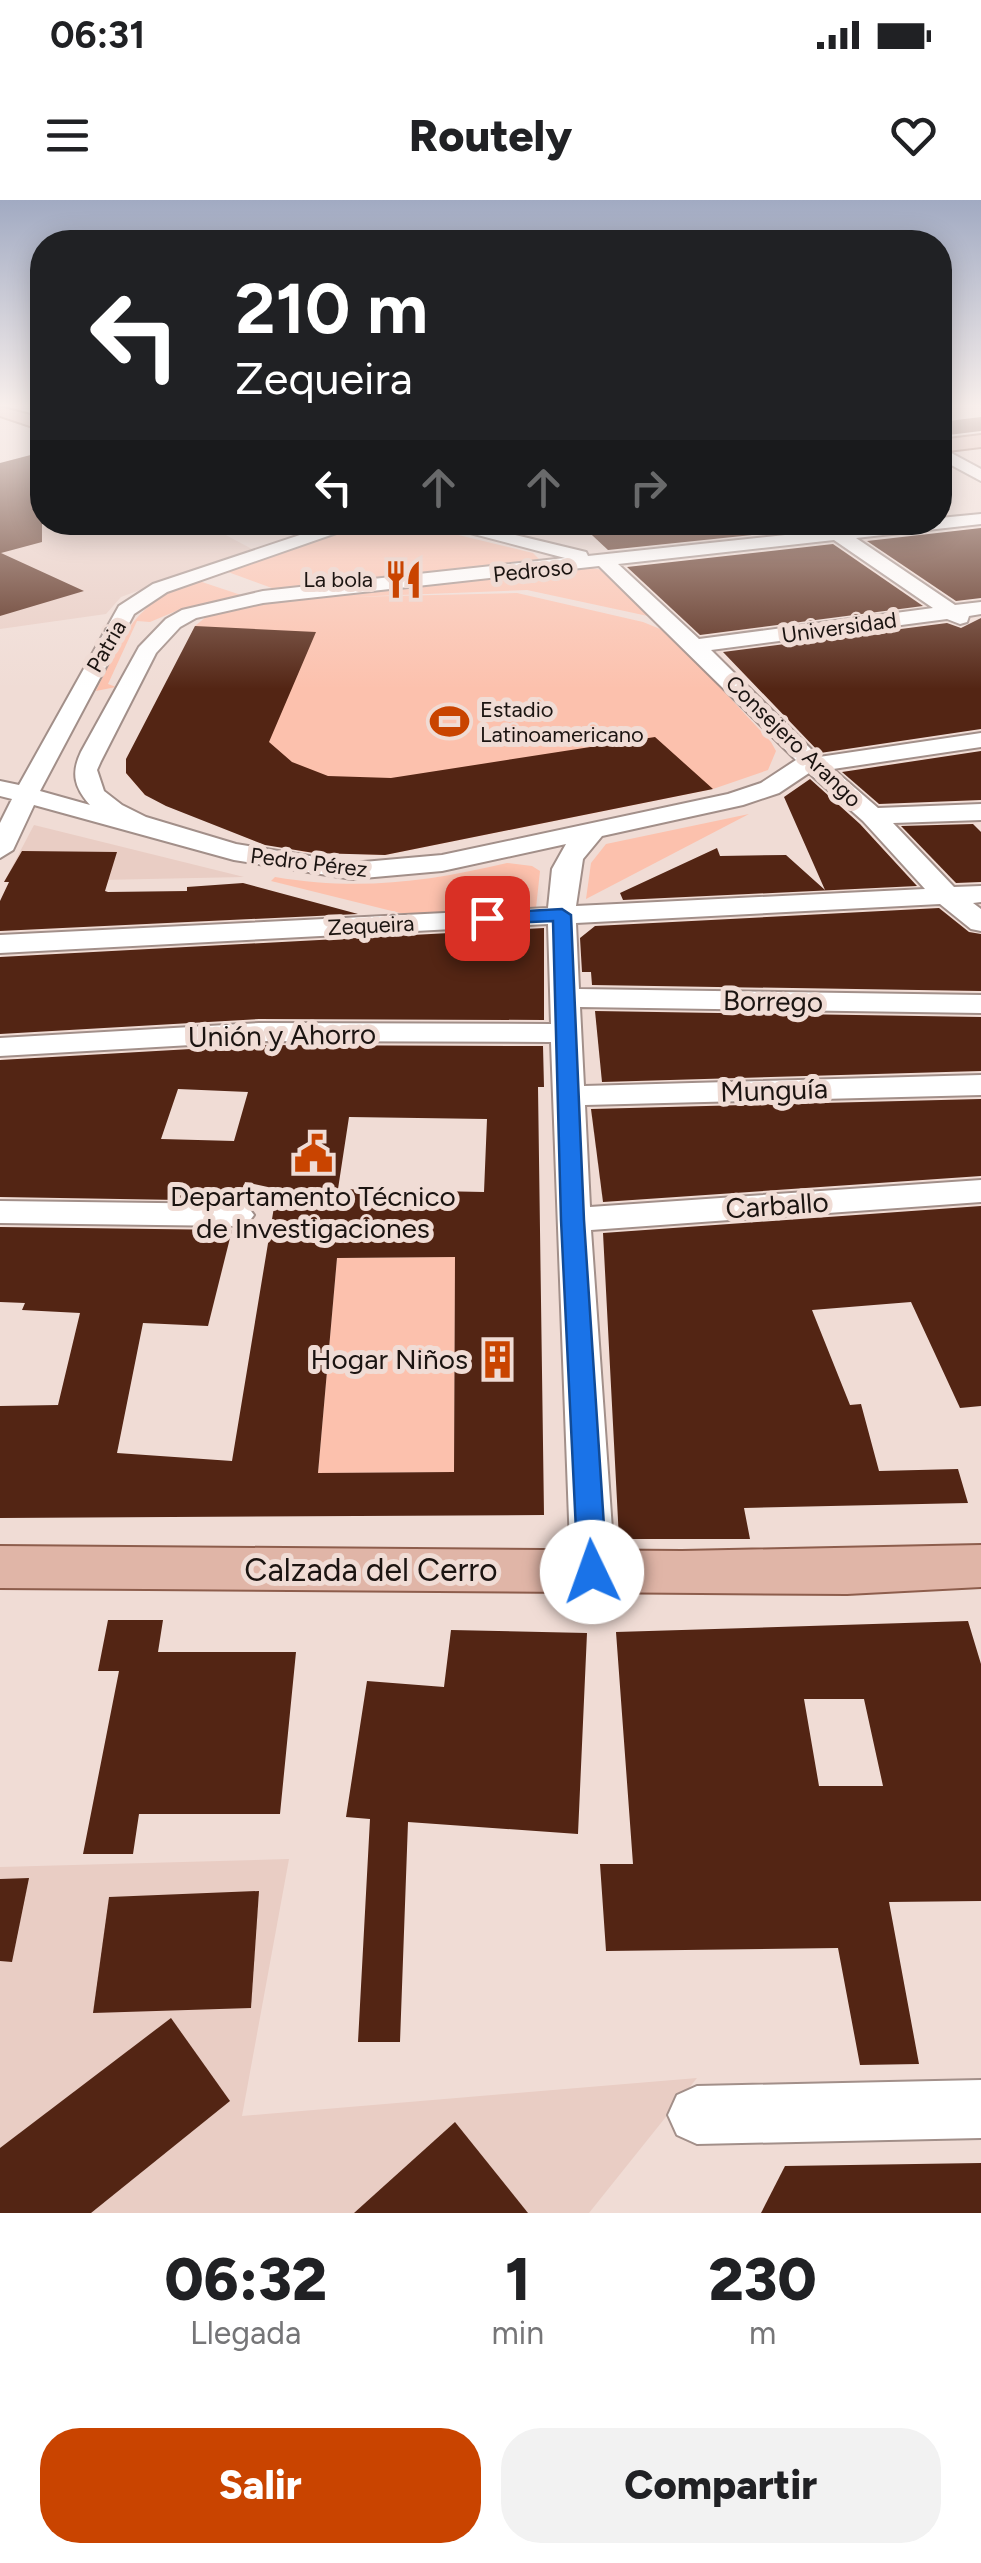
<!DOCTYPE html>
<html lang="es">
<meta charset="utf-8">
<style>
body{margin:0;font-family:Figtree,sans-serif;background:#f2f2f2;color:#202124;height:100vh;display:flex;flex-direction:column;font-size:38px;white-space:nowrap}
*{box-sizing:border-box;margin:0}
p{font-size:32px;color:#757577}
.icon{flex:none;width:55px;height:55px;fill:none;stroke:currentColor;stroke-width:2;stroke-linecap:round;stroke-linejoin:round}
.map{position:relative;height:2013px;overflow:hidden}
.panel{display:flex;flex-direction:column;background:#fff;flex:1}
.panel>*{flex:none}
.top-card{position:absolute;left:30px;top:30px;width:922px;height:305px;border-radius:40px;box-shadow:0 5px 25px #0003;background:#202124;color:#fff;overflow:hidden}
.pin{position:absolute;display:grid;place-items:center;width:85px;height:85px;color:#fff;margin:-42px;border-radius:20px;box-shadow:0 5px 15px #0006}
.me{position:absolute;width:110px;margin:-55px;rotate:357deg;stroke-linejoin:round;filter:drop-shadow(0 0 8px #0008)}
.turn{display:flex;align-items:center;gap:35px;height:210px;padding:0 40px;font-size:45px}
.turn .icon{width:130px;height:130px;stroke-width:2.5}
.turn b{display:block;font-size:70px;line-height:85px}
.lanes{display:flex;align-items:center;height:95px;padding:0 40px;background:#0003;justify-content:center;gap:50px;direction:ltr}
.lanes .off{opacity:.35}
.eta{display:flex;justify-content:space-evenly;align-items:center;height:170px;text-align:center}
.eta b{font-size:60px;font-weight:800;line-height:70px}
.primary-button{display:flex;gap:20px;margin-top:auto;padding:20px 40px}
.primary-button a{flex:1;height:115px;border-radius:40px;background:#c94400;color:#fff;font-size:40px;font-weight:800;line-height:115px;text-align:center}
.primary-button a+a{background:#f2f2f2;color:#202124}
.status{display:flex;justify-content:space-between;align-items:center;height:70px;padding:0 50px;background:#fff;direction:ltr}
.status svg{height:28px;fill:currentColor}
header{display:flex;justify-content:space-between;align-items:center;height:130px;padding:0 40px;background:#fff;font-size:45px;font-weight:800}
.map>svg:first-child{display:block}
</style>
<div class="status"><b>06:31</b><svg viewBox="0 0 49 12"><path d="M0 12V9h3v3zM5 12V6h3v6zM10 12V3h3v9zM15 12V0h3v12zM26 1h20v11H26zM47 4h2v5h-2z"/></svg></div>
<header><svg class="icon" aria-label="menu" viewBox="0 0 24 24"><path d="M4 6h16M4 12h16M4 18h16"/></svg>Routely<svg class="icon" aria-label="heart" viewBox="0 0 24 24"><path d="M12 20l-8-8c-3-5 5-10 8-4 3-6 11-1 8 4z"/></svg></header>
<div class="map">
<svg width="981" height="2013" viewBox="0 0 981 2013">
<rect width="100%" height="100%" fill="#f0dcd5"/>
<g fill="#e9cdc4">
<polygon points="42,279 42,322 203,323 252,349 121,397 106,414 0,429 0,289"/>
<polygon points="34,625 244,677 4,682"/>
<polygon points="289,1659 242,1916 697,1878 589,2013 0,2013 0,1667"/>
</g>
<g fill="#fcc1ad">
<polygon points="372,322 409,323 533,353 541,361 280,391 228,372"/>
<polygon points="586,367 608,371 657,418 527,390 350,397 517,393 643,422 670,433 771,542 776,551 768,570 713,589 385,655 305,652 255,641 145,595 126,573 195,426 213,411 234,405"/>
<path d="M 196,380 L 244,396 L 181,409 L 150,422 L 137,421 L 108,484 L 116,487 L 96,491 C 126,432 130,407 196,380 Z"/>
<polygon points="749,614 586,699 591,663 606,644"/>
<path d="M 507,663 L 532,666 L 540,671 L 536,708 L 404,714 L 271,681 L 275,677 C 359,691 426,682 507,663 Z"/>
<polygon points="455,1057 454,1272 318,1273 337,1058"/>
</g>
<g fill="#532514" fill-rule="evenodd">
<polygon points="981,217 981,231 940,236 940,222"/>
<polygon points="42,252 42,342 1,353 84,391 0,416 0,263"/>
<polygon points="578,322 822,322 819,328 608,350"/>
<polygon points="981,328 981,398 956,401 867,341"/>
<polygon points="833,344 923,406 700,435 627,367"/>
<polygon points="981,418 981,529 820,553 723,452 947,423 961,428"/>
<polygon points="195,426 316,432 269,542 292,562 328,576 391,578 655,537 713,589 385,655 314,653 265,645 166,606 145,595 126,573 126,559"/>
<polygon points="981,551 981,600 879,604 842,572"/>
<polygon points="810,579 860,624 917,686 623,700 620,693 717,648 720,656 786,655 825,690 784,597"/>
<polygon points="973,624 981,632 981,682 956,683 901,626"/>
<polygon points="22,651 117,652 105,691 108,692 187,691 187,687 243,683 358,714 0,731 0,701 9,682 4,682"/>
<polygon points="939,708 969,732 981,734 981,791 592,785 591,772 582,772 580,738 595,726"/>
<polygon points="544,728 544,820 259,819 0,834 0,757"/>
<polygon points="595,811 981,817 981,871 602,882"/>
<path d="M 259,845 L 543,846 L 544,887 L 538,887 L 544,1315 L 0,1318 L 0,1206 L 58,1205 L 80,1113 L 22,1110 L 25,1103 L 0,1102 L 0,1027 L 232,1030 L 208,1126 L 143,1123 L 117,1253 L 232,1261 L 277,989 L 245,982 L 240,1001 L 0,997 L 0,860 ZM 178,889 L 248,892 L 234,941 L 161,939 ZM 349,917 L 487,919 L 484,992 L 338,989 ZM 455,1057 L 454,1272 L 318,1273 L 337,1058 Z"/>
<polygon points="981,899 981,976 603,1002 591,909"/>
<polygon points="981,1006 981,1206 960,1208 911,1102 812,1110 850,1205 861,1204 879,1271 958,1269 968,1303 744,1308 750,1339 619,1339 603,1033"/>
<polygon points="108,1420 163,1420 158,1452 296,1452 280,1614 139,1614 133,1654 83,1654 119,1471 98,1471"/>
<path d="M 968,1421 L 981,1464 L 981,1701 L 889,1702 L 919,1864 L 860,1865 L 838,1748 L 606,1751 L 600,1664 L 633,1664 L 616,1432 ZM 804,1499 L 864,1499 L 883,1586 L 819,1586 Z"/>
<polygon points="451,1430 587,1433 578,1634 408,1622 400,1842 358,1842 370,1619 346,1617 367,1481 444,1487"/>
<polygon points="29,1678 12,1762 0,1761 0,1679"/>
<polygon points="259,1691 251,1808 93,1813 109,1697"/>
<polygon points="171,1818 230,1901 91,2013 0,2013 0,1948"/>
<polygon points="455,1922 528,2013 354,2013"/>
<polygon points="981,1963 981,2013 761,2013 785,1966"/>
</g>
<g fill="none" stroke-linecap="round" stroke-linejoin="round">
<defs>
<g id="minor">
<polygon points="940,247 981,269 981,281 940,259"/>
<path d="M 981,314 L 981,324 L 856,338 L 955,405 L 981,402 L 981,414 L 969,416 L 967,422 L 960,424 L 947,419 L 711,450 L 819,557 L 981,533 L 981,547 L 833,569 L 878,608 L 981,604 L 981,620 L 893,623 L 954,687 L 981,686 L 981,702 L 973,703 L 981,709 L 981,731 L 971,729 L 940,704 L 576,723 L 579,789 L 981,795 L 981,813 L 580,807 L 584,886 L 981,875 L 981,895 L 585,905 L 590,1007 L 981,980 L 981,1002 L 591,1030 L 615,1372 L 609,1385 L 593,1390 L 577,1385 L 571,1372 L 551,842 L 259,841 L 0,856 L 0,838 L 259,823 L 551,824 L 548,724 L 0,753 L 0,735 L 548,708 L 552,669 L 566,644 L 442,671 L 352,679 L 234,660 L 34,605 L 13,650 L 0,658 L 0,623 L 12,599 L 0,596 L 0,581 L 19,585 L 119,406 L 153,384 L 339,322 L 368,322 L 167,392 L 134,414 L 40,591 L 90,605 C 74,587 71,573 81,552 L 139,447 L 166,419 L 182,410 L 263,391 L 565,358 L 428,322 L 462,322 L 586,352 L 588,356 L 822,331 L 824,325 L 842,329 L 940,322 L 940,318 ZM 834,340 L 933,408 L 699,439 L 618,364 ZM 599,366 L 796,560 L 761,583 L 728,594 L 442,655 L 352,663 L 236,644 L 146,617 L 122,605 L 104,591 L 97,570 L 101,561 L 156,453 L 180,427 L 196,418 L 263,403 ZM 809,573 L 863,621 L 925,689 L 576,706 L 583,659 L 602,636 L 743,605 L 779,593 Z"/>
<polygon points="0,1001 236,1004 248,1007 254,1015 248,1023 236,1026 0,1023"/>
<polygon points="981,1880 981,1938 697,1944 677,1935 668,1915 677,1895 697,1886"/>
</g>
<g id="major">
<polygon points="0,207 42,218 42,230 0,216"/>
<polygon points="981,235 981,247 940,252 940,240"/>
<polygon points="981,1345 981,1387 847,1394 0,1388 0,1346 682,1351"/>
</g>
</defs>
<use href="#minor" stroke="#a28f89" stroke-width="4"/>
<use href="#major" stroke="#8d5d4c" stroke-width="4"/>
<use href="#minor" fill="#fff" fill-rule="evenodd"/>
<use href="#major" fill="#e0b5a7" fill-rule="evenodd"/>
</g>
<linearGradient id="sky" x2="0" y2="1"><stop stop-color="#a1aac2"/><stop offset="0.42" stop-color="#f8efec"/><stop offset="1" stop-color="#f8efec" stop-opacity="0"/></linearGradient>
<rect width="981" height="489" fill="url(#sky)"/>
<polygon fill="#1a73e8" stroke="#114b97" stroke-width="2.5" points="562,709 571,715 584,1020 607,1372 603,1380 592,1384 582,1380 578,1372 561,1020 553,721 487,724 478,718 487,713"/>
<defs>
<symbol id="restaurant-bare" viewBox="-9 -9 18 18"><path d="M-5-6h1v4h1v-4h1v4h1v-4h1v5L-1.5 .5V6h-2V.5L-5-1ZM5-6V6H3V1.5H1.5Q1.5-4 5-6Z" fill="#c94400" stroke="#f0dcd5" stroke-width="2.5" paint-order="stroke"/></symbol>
<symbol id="stadium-bare" viewBox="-9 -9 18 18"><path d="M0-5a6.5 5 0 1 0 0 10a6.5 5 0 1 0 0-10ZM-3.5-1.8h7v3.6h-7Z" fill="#c94400" stroke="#f0dcd5" stroke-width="2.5" paint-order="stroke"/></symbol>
<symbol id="civic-bare" viewBox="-9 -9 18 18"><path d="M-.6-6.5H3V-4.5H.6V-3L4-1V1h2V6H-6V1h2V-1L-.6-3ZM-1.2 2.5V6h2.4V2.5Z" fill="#c94400" stroke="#f0dcd5" stroke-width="2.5" paint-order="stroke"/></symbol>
<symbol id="building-bare" viewBox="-9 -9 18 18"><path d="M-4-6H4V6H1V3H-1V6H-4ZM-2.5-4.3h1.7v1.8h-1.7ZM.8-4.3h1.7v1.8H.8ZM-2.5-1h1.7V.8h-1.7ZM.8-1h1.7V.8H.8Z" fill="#c94400" stroke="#f0dcd5" stroke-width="2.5" paint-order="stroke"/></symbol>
</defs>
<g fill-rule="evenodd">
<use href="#restaurant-bare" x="376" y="352" width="55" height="55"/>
<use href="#stadium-bare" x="422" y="494" width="55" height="55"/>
<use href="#civic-bare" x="286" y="926" width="55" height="55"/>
<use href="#building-bare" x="470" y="1132" width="55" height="55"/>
</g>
<g text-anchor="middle" stroke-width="10" stroke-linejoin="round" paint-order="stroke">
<g font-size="22" fill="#1b1411" stroke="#f0dcd5">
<text transform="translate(533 370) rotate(-6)" y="8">Pedroso</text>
<text transform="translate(839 427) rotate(-8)" y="8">Universidad</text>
<text transform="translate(106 446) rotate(-60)" y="8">Patria</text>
<text transform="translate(794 541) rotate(44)" y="8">Consejero Arango</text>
<text transform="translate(309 662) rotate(7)" y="8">Pedro Pérez</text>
<text transform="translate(371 725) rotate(-3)" y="8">Zequeira</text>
</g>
<g font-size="22" fill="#1b1411" stroke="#f0dcd5" text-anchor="end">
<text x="373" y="387">La bola</text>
<text x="480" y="517" text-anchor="start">Estadio<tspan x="480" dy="25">Latinoamericano</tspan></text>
</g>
<g font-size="28" fill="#1b1411" stroke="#f0dcd5">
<text transform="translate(773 801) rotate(1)" y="10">Borrego</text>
<text transform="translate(282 835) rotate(-1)" y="10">Unión y Ahorro</text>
<text transform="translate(774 890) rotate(-2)" y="10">Munguía</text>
<text transform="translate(777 1005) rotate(-4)" y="10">Carballo</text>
</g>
<g font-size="28" fill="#1b1411" stroke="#f0dcd5">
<text x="313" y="1006">Departamento Técnico<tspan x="313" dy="32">de Investigaciones</tspan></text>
<text x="468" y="1169" text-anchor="end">Hogar Niños</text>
</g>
<g font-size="32" fill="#1b1411" stroke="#f0dcd5">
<text x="371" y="1381">Calzada del Cerro</text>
</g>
</g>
</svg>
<div class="pin" style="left:487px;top:718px;background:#d93025"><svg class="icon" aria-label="arrive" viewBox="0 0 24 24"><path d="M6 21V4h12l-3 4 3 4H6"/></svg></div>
<svg class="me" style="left:592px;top:1372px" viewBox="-20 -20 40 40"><circle r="19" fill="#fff"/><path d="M0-13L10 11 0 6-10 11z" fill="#1a73e8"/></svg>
<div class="top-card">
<div class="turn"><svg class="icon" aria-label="left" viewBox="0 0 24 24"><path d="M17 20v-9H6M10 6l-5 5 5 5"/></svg><div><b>210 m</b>Zequeira</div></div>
<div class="lanes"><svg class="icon" aria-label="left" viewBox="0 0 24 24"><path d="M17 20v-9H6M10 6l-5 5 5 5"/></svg><svg class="icon off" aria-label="ahead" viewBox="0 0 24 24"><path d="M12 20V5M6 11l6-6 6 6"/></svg><svg class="icon off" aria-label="ahead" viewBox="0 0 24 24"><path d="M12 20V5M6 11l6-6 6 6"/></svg><svg class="icon off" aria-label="right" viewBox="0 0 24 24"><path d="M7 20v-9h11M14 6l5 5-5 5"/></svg></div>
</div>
</div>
<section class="panel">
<div class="eta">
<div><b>06:32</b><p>Llegada</p></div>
<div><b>1</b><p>min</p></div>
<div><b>230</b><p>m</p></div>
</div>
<div class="primary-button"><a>Salir</a><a>Compartir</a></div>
</section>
